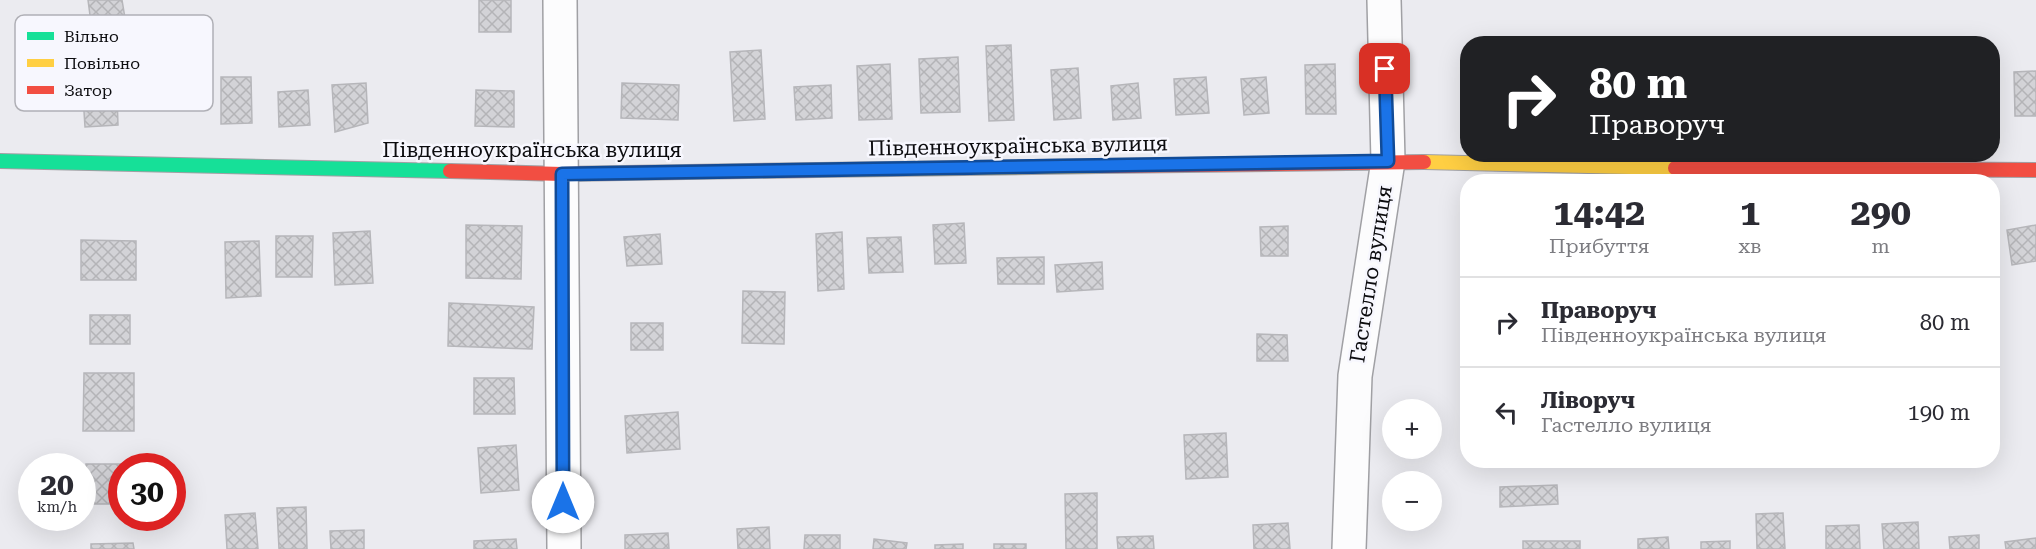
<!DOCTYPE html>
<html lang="uk">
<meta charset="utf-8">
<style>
body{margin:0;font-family:"Roboto Serif",serif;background:#f7f7f7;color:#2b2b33;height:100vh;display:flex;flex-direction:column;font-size:22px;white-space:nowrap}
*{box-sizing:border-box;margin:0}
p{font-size:20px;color:#7c7c81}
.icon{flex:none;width:33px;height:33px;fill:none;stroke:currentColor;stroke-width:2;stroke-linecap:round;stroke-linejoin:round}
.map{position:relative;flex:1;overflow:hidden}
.panel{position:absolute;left:1460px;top:174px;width:540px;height:294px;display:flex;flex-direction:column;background:#fff;border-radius:24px;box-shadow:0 6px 24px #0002}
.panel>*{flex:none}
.banner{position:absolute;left:1460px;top:36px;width:540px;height:126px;border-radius:24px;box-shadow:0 6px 24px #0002;background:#202124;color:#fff;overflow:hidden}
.fabs{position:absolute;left:1382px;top:399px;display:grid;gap:12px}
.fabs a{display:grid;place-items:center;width:60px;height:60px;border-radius:50%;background:#fff;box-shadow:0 6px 24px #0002;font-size:30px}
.speed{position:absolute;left:18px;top:453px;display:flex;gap:12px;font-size:30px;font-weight:700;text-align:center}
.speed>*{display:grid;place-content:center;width:78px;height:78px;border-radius:50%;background:#fff;box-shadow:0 6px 24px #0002;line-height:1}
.speed small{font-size:15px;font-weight:400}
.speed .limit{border:9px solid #d22;background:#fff;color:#111}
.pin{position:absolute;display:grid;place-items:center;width:51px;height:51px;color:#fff;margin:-26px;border-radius:12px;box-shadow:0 3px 9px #0006}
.me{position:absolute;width:66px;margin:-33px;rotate:0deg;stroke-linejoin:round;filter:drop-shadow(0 0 4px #0008)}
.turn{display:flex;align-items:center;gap:21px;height:126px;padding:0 30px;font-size:27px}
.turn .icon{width:78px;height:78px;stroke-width:2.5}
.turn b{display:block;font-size:42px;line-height:51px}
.eta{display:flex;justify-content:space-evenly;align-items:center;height:102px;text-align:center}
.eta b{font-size:36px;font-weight:700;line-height:42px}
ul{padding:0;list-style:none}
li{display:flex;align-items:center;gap:18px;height:90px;padding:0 30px;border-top:2px solid #e1e1e2}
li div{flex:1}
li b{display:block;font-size:22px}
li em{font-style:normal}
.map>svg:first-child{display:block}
</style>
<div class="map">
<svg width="2036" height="549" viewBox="0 0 2036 549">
<defs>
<pattern id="building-cross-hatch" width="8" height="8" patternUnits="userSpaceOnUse" patternTransform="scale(1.5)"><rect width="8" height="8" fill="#d3d3d7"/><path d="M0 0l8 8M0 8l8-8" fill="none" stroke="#b4b4b7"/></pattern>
</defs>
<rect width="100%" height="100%" fill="#ebebf0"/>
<g fill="url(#building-cross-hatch)" stroke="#b6b6ba" stroke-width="1.5">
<polygon points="88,0 122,0 125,18 91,23"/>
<rect x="479" y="0" width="32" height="32"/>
<polygon points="1011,45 1014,120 989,121 986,46"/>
<polygon points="761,50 765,119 734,121 730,52"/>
<polygon points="958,57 960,112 921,113 919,59"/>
<polygon points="890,64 892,119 859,120 857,66"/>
<polygon points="1335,64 1336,114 1306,114 1305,65"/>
<polygon points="1078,68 1081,118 1054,120 1051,70"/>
<polygon points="2036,71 2036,116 2015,116 2014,72"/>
<polygon points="221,77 251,77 252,123 221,124"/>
<polygon points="1206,77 1209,113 1176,115 1174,79"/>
<polygon points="1266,77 1269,113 1244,115 1241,79"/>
<polygon points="366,83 368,123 335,132 332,85"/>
<polygon points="622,83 679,85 678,120 621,118"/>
<polygon points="1138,83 1141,118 1113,120 1111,86"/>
<polygon points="831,85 832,118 796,120 794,87"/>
<polygon points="308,90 310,125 279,127 278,92"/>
<polygon points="476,90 514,91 514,127 475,126"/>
<polygon points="117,94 118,125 85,127 83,96"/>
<polygon points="964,223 966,263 935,264 933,225"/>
<polygon points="466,225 522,226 521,279 466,278"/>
<polygon points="2036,225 2036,261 2012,265 2007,230"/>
<polygon points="1288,226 1288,256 1261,256 1260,227"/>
<polygon points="370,231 373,283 335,285 333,233"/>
<polygon points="842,232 844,289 818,291 816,234"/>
<polygon points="660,234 662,264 627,266 624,237"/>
<polygon points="276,236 313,236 312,277 276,277"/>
<polygon points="901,237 903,272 869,273 867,238"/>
<polygon points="81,240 136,241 136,280 81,280"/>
<polygon points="259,241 261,296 226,298 225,242"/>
<polygon points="1044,257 1044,284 998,284 997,258"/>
<polygon points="1102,262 1103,289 1057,292 1055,265"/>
<polygon points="743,291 785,292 784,344 742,343"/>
<polygon points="449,303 534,307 532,349 448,346"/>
<rect x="90" y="315" width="40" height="29"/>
<rect x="631" y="323" width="32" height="27"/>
<polygon points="1257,334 1287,335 1288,361 1257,361"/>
<polygon points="84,373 134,373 134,431 83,431"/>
<polygon points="474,378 514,378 515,414 474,414"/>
<polygon points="678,412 680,449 627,453 625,416"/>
<polygon points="1226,433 1228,477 1186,479 1184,435"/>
<polygon points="516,445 519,490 481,493 478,448"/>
<polygon points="86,464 137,464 137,466 122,466 122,504 86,504"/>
<polygon points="1557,485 1558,504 1500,507 1500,487"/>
<polygon points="1097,493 1097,549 1066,549 1065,494"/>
<polygon points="306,507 307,549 279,549 277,508"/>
<polygon points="255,513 258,549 227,549 225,515"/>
<polygon points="1783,513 1785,549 1757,549 1756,514"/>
<polygon points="1918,522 1919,549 1884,549 1882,524"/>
<polygon points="1288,523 1290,549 1254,549 1253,525"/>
<polygon points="1859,525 1860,549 1826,549 1826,526"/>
<polygon points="769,527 770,549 738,549 737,529"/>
<polygon points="364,530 364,549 331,549 330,531"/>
<polygon points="668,533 669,549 625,549 625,535"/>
<polygon points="805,535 840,535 840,549 804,549"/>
<polygon points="1979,535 1979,549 1950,549 1949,537"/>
<polygon points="1153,536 1154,549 1118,549 1117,537"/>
<polygon points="1668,537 1669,549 1638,549 1638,539"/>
<polygon points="2036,538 2036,549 2006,549 2005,542"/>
<polygon points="516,539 517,549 474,549 474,541"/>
<polygon points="874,539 907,543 906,549 873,549"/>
<rect x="1523" y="541" width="57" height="8"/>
<polygon points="1730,541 1730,549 1701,549 1701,542"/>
<polygon points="133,543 134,549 91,549 91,544"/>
<polygon points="963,544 963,549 935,549 935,545"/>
<rect x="994" y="544" width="32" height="5"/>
</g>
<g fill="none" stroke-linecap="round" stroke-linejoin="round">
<defs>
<g id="street">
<polyline points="560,0 564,549"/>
<polyline points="1349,549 1355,376 1388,161 1384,0"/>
</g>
<polyline id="fast" points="0,161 450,171"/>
<g id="slow">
<polyline points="1424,162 1675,168"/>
<polyline points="818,170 1100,166"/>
</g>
<g id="jam">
<polyline points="1100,166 1424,162"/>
<polyline points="1675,168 2036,170"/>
<polyline points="450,171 562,174 818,170"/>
</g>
</defs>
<use href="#street" stroke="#a0a0a4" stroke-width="36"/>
<use href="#fast" stroke="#a0a0a4" stroke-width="16"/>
<use href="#slow" stroke="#a0a0a4" stroke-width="16"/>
<use href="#jam" stroke="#a0a0a4" stroke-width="16"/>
<use href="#street" stroke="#fcfcfd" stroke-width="33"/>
<use href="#fast" stroke="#16e098" stroke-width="14"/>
<use href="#slow" stroke="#ffcf43" stroke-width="14"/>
<use href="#jam" stroke="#f24e42" stroke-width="14"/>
</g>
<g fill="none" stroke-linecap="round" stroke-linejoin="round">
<defs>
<polyline id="route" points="563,502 562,174 1388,161 1385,69"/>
</defs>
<use href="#route" stroke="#114b97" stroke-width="15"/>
<use href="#route" stroke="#1a73e8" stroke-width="10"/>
</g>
<g text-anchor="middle" stroke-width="5" stroke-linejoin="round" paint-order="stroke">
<g font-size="21" fill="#0c0c0f" stroke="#f7f7fe">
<text transform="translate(1018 146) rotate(-1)" y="7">Південноукраїнська вулиця</text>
<text x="532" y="157">Південноукраїнська вулиця</text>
<text transform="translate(1371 274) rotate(-81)" y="7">Гастелло вулиця</text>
</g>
</g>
<rect x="15" y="15" width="198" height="96" rx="9" fill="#f7f7fe" stroke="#b0b0b6" stroke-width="1.5"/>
<rect x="27" y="32" width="27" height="8" fill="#16e098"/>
<rect x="27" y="59" width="27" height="8" fill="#ffcf43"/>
<rect x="27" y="86" width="27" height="8" fill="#f24e42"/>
<g font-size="16" fill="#0c0c0f">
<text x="64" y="42">Вільно</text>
<text x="64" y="69">Повільно</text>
<text x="64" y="96">Затор</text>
</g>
</svg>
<div class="fabs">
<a>+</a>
<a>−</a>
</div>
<div class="speed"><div>20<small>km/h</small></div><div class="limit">30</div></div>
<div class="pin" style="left:1385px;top:69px;background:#d93025"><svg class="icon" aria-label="arrive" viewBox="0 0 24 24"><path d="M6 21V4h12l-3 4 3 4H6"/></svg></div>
<svg class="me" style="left:563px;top:502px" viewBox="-20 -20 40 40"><circle r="19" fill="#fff"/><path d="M0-13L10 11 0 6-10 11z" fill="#1a73e8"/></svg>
<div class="banner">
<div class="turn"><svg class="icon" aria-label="right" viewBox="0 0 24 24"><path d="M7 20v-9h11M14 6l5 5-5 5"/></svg><div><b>80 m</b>Праворуч</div></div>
</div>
<section class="panel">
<div class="eta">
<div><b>14:42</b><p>Прибуття</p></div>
<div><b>1</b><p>хв</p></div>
<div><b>290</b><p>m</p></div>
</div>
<ul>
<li><svg class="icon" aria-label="right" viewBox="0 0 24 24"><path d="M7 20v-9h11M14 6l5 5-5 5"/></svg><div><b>Праворуч</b><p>Південноукраїнська вулиця</p></div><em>80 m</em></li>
<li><svg class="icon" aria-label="left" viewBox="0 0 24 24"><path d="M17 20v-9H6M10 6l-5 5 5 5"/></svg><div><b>Ліворуч</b><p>Гастелло вулиця</p></div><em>190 m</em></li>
</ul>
</section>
</div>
